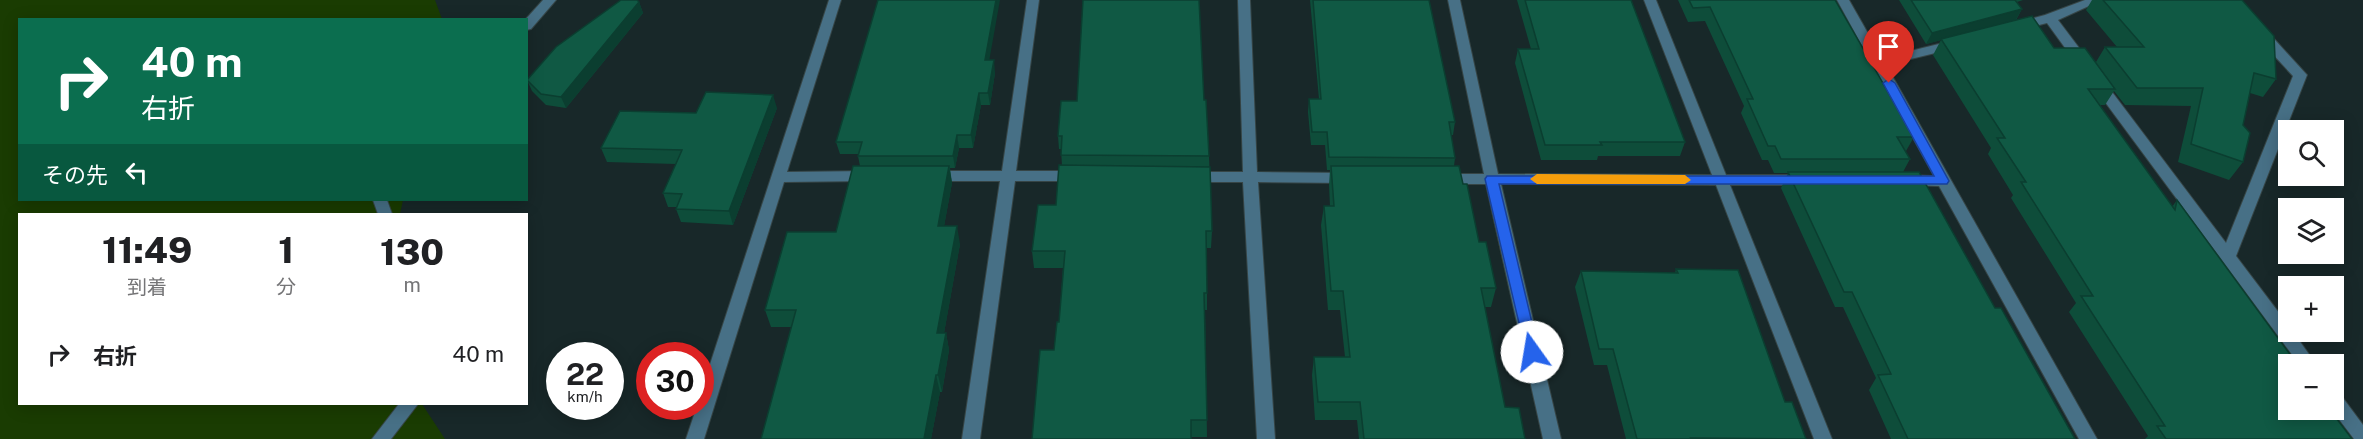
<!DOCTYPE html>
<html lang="ja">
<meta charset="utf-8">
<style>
body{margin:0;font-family:"Public Sans","Noto Sans JP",sans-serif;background:#f2f2f2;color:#202124;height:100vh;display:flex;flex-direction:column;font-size:22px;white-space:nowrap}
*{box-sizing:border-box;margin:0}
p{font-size:20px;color:#757577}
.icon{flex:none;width:33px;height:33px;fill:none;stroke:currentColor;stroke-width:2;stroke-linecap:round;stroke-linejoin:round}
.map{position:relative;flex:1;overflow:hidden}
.drawer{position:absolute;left:18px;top:213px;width:510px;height:192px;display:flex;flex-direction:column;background:#fff;border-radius:0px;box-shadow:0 3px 15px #0003}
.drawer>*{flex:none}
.hud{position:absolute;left:18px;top:18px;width:510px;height:183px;border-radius:0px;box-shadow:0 3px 15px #0003;background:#0b6e4f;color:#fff;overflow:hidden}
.tools{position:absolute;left:2278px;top:120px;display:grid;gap:12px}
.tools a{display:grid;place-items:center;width:66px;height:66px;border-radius:0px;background:#fff;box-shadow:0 3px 15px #0003;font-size:30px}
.speed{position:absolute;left:546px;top:342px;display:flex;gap:12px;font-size:30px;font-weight:700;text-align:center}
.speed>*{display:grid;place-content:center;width:78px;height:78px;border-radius:50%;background:#fff;box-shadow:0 3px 15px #0003;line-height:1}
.speed small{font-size:15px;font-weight:400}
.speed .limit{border:9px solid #d22;background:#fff;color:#111}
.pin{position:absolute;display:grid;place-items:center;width:51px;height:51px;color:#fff;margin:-62px -26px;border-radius:50% 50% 50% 0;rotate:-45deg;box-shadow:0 0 6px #0007}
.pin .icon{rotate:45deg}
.me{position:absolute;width:66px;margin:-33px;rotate:347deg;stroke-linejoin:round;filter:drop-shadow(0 0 4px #0008)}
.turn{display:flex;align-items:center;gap:21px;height:126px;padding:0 24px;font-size:27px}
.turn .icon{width:78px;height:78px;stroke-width:2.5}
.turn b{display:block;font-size:42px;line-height:51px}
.then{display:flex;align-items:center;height:57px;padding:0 24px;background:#0003;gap:12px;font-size:22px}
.eta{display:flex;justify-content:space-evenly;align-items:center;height:102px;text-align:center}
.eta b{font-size:36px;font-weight:800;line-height:42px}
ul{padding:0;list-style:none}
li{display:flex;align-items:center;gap:18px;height:78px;padding:0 24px}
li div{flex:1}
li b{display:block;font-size:22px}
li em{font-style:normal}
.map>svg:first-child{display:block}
</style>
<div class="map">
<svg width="2363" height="439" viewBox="0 0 2363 439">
<rect width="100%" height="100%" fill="#182829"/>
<polygon fill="#1a3c02" points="0,0 435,0 442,19 20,20 20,200 403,200 400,214 20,214 20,404 422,404 445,439 0,439"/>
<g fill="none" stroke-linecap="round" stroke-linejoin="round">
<defs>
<g id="minor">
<polygon points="543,0 556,0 531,29 526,30 525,20"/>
<polygon points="829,0 841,0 787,172 869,171 876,176 869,181 784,182 704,439 686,439 697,406 700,406 700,395"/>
<polygon points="1027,0 1039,0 1016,171 1079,171 1086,176 1079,181 1015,181 980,439 962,439 1000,181 932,181 925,176 932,171 1002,171"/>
<polygon points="1238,0 1250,0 1257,172 1349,173 1356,178 1349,183 1258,182 1275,439 1257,439 1243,182 1190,182 1183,177 1190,172 1243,172"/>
<polygon points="1448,0 1460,0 1498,174 1712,175 1644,0 1656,0 1726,175 1805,175 1812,180 1805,185 1730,185 1832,439 1814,439 1716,185 1501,184 1561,439 1543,439 1486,184 1442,184 1435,179 1442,174 1484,174"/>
<polygon points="1837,0 1849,0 1882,58 1955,40 1962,44 1960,47 1886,65 2097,439 2079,439 1939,186 1904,185 1897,180 1904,175 1934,176"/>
<polygon points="2085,0 2102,0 2058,20 2089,61 2091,64 2089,67 2079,67 2047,23 2016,31 2010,27 2011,24 2045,15"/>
<polygon points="2261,29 2266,30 2307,75 2236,256 2289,326 2289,332 2293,332 2316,364 2299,364 2091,83 2098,79 2103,80 2226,243 2293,76 2256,36 2255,33 2256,30"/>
<polygon points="373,200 387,200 392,214 378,214"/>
<polygon points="2334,392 2340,394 2363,425 2363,439 2354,439 2332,410 2334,410"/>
<polygon points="399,404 418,404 391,439 372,439"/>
</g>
</defs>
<use href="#minor" stroke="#364546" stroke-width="2"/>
<use href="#minor" fill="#477086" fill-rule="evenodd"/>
</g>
<g fill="#0e4d3a">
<polygon points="1310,0 1429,0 1455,122 1453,135 1451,135 1455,158 1454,166 1463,184 1479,242 1496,288 1491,307 1485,307 1505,407 1525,439 1359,439 1357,420 1315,420 1312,375 1314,357 1345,357 1340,310 1328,310 1321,225 1324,206 1330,206 1329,185 1330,170 1327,170 1325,145 1311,145 1308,112 1309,99 1319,99"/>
<polygon points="1517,0 1631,0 1685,142 1680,156 1598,156 1597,160 1541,160 1515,63 1518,49 1531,49"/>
<polygon points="1678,0 1835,0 1914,137 1906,151 1905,151 1910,159 1903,172 1995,308 2075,439 1891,439 1869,390 1876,378 1843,307 1835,307 1781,188 1788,173 1774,173 1768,160 1762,160 1741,113 1744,106 1705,21 1688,22"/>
<polygon points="1899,0 2023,0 2017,2 2022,9 2016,20 2054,48 2096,62 2105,47 2117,47 2086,10 2092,0 2242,0 2276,79 2263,97 2250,93 2243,125 2243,162 2229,180 2178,162 2191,106 2125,105 2114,91 2105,105 2100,105 2172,207 2177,200 2352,439 2145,439 2148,436 2069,312 2076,303 2011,198 2013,195 1988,154 1991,148 1933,55 1941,40 1926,44"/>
<polygon points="639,2 643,13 566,108 546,105 532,91 527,80"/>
<polygon points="989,60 995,73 990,105 981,105 973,148 959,148 955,168 950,168 952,183 944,226 960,244 944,333 946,333 949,350 942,392 940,392 931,439 761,439 792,327 771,327 765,310 836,232 860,166 858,156 859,154 840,154 836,142"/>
<polygon points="1204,100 1209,156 1212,231 1211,248 1207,248 1207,310 1205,310 1207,437 1191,437 1054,350 1059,322 1063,268 1034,268 1032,251 1056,205 1062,166 1061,149 1059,149 1058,136"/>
<polygon points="777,108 733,225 681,222 676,209 677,207 668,207 663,193 676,164 607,162 601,148 696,113"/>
<polygon points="1676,269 1785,402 1806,439 1626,439 1607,365 1594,365 1575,287 1581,271 1675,273"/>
</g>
<g fill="#0b3e30">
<polygon points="996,0 1000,0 987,73 985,60"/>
<polygon points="639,2 643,13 566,108 561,97"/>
<polygon points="2022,9 2015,21 1926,44 1932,33"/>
<polygon points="994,60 995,73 990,105 988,93"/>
<polygon points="979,93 981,105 973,148 971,135"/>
<polygon points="773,95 777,108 733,225 729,211"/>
<polygon points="957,135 959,148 955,168 953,156"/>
<polygon points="949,166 952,183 941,243 938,226"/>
<polygon points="957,226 960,244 941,350 937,333"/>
<polygon points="946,333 949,350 942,392 938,375"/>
<polygon points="936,375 940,392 931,439 924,439"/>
</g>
<g fill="#105944" stroke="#0b3e30" stroke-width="1.5">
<polygon points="621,0 637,0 639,2 561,97 541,94 527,80 556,47"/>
<polygon points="878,0 996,0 985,60 994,60 988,93 979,93 971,135 957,135 953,156 858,156 862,142 836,142"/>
<polygon points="1083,0 1199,0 1204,100 1206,100 1209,156 1061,155 1062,136 1058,136 1061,101 1077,101"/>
<polygon points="1313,0 1429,0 1455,122 1449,122 1455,158 1329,157 1327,132 1312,132 1309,99 1321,99"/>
<polygon points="1525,0 1631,0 1685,142 1600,142 1602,145 1545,145 1518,49 1539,49"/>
<polygon points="1689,0 1835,0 1914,137 1897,137 1910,159 1781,159 1775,146 1768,146 1747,99 1753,99 1710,7 1693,8"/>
<polygon points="1911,0 2015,0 2022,9 1932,33"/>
<polygon points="2103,0 2242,0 2274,36 2276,79 2254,73 2243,125 2250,133 2243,162 2191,144 2203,88 2137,88 2105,47 2144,47"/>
<polygon points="2032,16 2054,48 2085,48 2115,89 2088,89 2175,210 2177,200 2297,364 2289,364 2289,410 2330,410 2352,439 2166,439 2157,426 2165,426 2081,296 2093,296 2021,182 2026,182 1997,138 2005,138 1941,39"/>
<polygon points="706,92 773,95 729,211 676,209 682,194 663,193 682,150 601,148 620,111 696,113"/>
<polygon points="1059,165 1210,167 1212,231 1206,231 1207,293 1204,293 1207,420 1191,420 1191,439 1032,439 1040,350 1054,350 1057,322 1059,322 1065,251 1032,251 1038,205 1056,205"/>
<polygon points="853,166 949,166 938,226 957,226 937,333 946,333 938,375 936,375 924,439 761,439 796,310 765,310 787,232 836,232"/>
<polygon points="1331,166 1459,166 1463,184 1467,184 1479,242 1486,242 1496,288 1481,288 1505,407 1519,408 1525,439 1364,439 1360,402 1318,402 1314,357 1350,357 1343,291 1331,291 1324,206 1334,206"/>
<polygon points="1788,172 1919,172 1995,308 2001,308 2075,439 1908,439 1878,375 1891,374 1852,292 1844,292"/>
<polygon points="1676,269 1738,270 1785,402 1792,402 1806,439 1691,438 1692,439 1637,439 1613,349 1599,349 1581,271 1678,273"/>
</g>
<polygon fill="#2563eb" stroke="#184099" stroke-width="1.5" points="1889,79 1895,83 1949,181 1947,184 1499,184 1539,352 1537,357 1527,357 1485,179 1487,176 1934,176 1883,83"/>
<polygon fill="#f59e0b" points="1537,174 1685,175 1691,180 1685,184 1537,184 1530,179"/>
</svg>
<div class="tools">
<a><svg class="icon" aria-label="search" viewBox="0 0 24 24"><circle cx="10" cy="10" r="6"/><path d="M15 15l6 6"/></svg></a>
<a><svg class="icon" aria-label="layers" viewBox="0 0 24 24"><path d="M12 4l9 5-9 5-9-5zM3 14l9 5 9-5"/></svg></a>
<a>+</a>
<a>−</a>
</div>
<div class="speed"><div>22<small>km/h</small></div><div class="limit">30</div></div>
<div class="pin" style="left:1889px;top:83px;background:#d93025"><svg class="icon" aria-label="arrive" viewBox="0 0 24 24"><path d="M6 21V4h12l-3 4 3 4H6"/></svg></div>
<svg class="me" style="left:1532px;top:352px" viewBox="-20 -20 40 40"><circle r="19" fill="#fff"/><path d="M0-13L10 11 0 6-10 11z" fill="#2563eb"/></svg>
<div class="hud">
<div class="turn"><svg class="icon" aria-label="right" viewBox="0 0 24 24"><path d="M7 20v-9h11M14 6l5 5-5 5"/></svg><div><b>40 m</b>右折</div></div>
<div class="then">その先<svg class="icon" aria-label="left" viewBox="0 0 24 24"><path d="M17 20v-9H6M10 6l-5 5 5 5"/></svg></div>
</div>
<section class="drawer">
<div class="eta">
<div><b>11:49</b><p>到着</p></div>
<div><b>1</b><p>分</p></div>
<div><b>130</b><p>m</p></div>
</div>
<ul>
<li><svg class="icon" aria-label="right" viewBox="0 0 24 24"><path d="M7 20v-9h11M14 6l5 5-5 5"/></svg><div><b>右折</b></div><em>40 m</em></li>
</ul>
</section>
</div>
